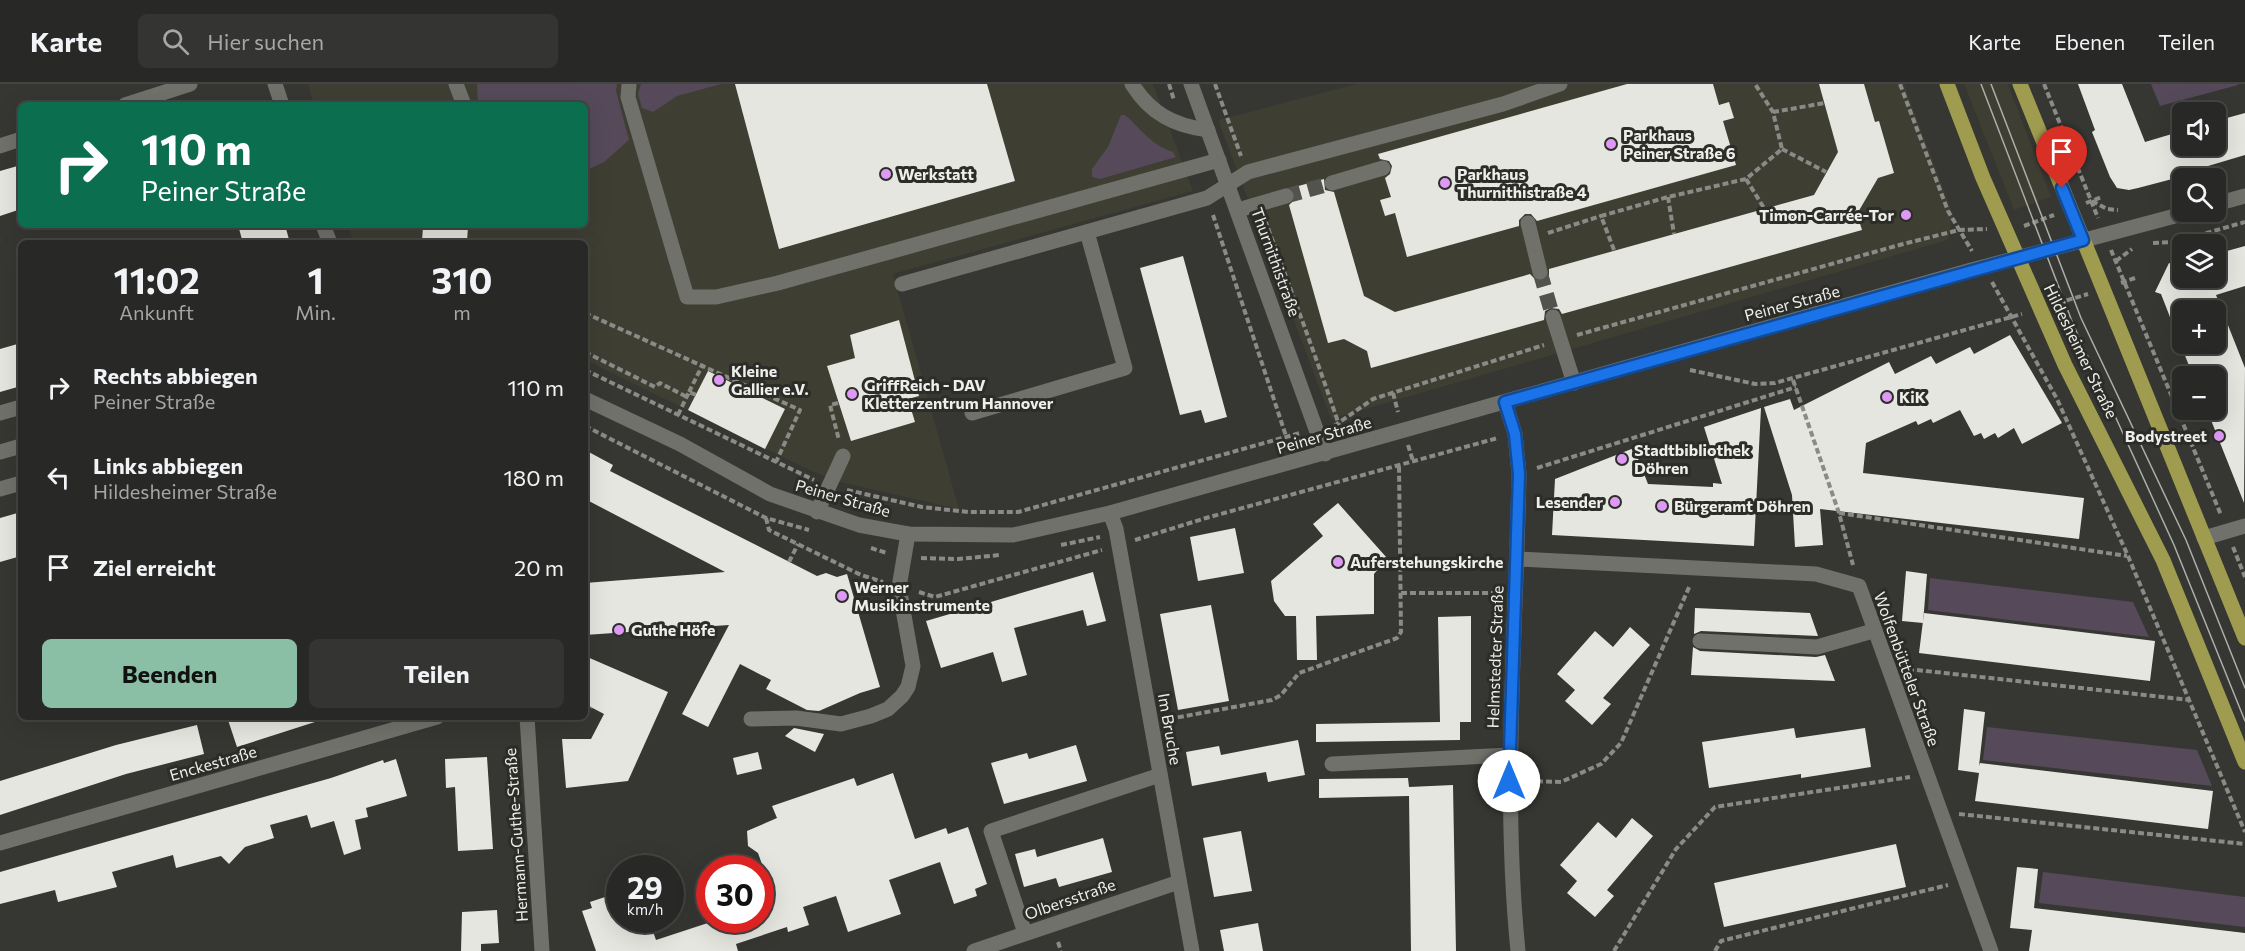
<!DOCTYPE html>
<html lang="de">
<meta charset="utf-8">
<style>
body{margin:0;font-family:Commissioner,sans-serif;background:#343432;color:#f1f3f6;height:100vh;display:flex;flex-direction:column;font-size:22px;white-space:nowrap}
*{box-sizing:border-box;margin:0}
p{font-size:20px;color:#a5a6a7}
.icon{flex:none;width:33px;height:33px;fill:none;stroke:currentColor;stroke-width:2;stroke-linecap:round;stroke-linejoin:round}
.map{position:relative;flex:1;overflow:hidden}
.details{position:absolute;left:18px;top:156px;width:570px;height:480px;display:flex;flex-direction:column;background:#282826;border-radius:9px;box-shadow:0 6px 24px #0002,0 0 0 2px #444443}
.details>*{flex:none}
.guide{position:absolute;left:18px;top:18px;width:570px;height:126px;border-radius:9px;box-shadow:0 6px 24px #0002,0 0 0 2px #444443;background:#0b6e4f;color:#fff;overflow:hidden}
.tools{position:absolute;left:2172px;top:18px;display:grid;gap:12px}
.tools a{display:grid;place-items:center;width:54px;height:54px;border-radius:9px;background:#282826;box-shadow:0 6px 24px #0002,0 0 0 2px #444443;font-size:30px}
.speed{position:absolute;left:606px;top:771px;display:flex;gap:12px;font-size:30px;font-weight:700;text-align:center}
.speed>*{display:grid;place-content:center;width:78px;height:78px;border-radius:50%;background:#282826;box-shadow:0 6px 24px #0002,0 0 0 2px #444443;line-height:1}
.speed small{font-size:15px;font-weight:400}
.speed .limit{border:9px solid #d22;background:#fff;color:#111}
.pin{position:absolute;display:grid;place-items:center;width:51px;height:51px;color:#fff;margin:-62px -26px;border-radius:50% 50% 50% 0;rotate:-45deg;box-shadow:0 0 6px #0007}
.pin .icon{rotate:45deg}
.me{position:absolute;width:66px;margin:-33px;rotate:0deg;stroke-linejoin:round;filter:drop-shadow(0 0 4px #0008)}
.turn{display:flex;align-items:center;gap:21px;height:126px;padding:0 24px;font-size:27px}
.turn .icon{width:78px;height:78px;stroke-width:2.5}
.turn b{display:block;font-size:42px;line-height:51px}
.eta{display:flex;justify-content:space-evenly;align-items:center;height:102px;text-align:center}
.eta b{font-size:36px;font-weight:700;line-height:42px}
.cta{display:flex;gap:12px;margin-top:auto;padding:12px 24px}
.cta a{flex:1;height:69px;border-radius:9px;background:#8abfa5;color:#111;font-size:24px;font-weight:700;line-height:69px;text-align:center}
.cta a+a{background:#343432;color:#f1f3f6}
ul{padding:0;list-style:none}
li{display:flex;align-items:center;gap:18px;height:90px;padding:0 24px}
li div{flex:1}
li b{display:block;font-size:22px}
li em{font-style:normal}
header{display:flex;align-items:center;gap:36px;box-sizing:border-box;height:84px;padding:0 30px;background:#282826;border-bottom:2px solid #444443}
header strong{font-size:28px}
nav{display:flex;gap:33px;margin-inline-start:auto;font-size:21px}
.search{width:420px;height:54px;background:#343432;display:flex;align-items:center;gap:15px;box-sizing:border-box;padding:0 21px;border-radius:9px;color:#a5a6a7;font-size:22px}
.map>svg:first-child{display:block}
</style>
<header>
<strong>Karte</strong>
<div class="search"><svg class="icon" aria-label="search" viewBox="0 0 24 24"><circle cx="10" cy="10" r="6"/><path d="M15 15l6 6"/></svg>Hier suchen</div>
<nav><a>Karte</a><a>Ebenen</a><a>Teilen</a></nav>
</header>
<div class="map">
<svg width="2245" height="867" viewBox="0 0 2245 867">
<rect width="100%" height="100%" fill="#363632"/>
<g fill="#3e3e33">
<polygon points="308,0 1153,0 1193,107 893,190 959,425 839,398 805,384 585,276 585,159 354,159 348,141 585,141 585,21 314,21"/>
<polygon points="1356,0 1904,0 1953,130 1948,156 1331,335 1218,36"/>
<polygon points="1964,0 2008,0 2051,113 2014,126"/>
</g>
<g fill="#564a5a">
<polygon points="477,0 617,0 616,7 629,56 604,78 585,87 585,21 478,21"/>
<polygon points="641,0 721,0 677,12 653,28 642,24 638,10"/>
<polygon points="2151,0 2238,0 2238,1 2160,22"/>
<path d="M 1121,31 L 1125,31 C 1141,45 1151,61 1173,68 L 1176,73 L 1100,95 L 1092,93 L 1092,85 L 1108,63 Z"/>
<polygon points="1930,494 2133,518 2149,553 1928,526"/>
<polygon points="1987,643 2197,666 2212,702 1983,676"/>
<polygon points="2043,788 2245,813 2245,843 2039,819"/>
</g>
<g fill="#e6e6e0" fill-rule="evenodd">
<polygon points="735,0 987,0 1015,97 779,165"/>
<polygon points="1627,0 1713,0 1719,21 1729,18 1734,34 1723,37 1736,81 1537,137 1531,130 1525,130 1519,136 1519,142 1407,173 1395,129 1385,132 1380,116 1391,113 1385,94 1390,90 1392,82 1389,77 1380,75 1378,70"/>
<polygon points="1819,0 1864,0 1875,38 1879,37 1894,89 1878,94 1857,130 1862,146 1562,230 1559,225 1551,224 1545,227 1544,236 1371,284 1367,267 1344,255 1328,259 1289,121 1296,114 1291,104 1324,95 1325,106 1334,108 1364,212 1395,228 1530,190 1537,197 1543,197 1549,191 1549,185 1814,111 1838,68"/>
<polygon points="2078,0 2122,0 2145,58 2182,47 2182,62 2216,62 2216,37 2245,29 2245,71 2198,85 2199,88 2138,104 2129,106 2117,104 2110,93 2092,48 2095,46"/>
<polygon points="21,81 21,125 0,132 0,87"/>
<polygon points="238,141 285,141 290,159 243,159"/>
<polygon points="423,141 468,141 467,159 422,159"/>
<path d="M 2245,162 L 2245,202 L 2216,211 L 2245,284 L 2244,419 L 2207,326 L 2216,326 L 2216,292 L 2193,292 L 2161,210 L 2155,208 L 2169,179 L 2175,182 L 2182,180 L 2182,194 L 2216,194 L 2216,170 ZM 2182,226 L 2216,226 L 2216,260 L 2182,260 Z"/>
<polygon points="1183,172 1227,333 1205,339 1201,326 1180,331 1140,184"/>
<polygon points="899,236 919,312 908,315 915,338 851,357 827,282 855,274 850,251"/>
<polygon points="2010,251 2062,339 2022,360 2014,344 1998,354 1995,349 1984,355 1981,349 1974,352 1960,326 1933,339 1931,335 1918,341 1916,337 1866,359 1863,389 2084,414 2079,455 1820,425 1823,461 1795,463 1792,411 1764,323 1790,315 1794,326 1889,278 1895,290 1931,272 1936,280 1970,263 1974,270"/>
<polygon points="21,259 21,302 0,308 0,265"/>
<polygon points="708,287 785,325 765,365 688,326"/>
<polygon points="1761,324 1754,462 1552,451 1555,395 1634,364 1648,400 1713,403 1713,399 1722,400 1704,343"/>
<polygon points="585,366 613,381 610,387 817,492 826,489 837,493 847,490 880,603 860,609 819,627 807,626 766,605 771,596 740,580 708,643 682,630 729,541 585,551 585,499 725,488 585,415"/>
<polygon points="1338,419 1387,474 1374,490 1374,530 1316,532 1317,576 1297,576 1296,532 1285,532 1274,517 1271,497 1323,452 1313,440"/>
<polygon points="21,428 21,472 0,478 0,434"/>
<polygon points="1235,444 1244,489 1198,497 1190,453"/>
<polygon points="1906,487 1927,490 1923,539 1902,537"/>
<polygon points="1093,488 1106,537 1087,542 1083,526 1014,544 1027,591 1002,598 993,568 941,584 926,537"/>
<polygon points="1211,521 1229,617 1178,626 1160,530"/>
<polygon points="1695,524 1810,529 1818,552 1701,547 1694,550"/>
<polygon points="1924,529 2155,557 2150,597 1919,569"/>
<polygon points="1471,532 1471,638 1460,638 1460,656 1316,658 1316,640 1440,638 1438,533"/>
<polygon points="1630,543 1650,561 1603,614 1611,620 1592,641 1565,617 1575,606 1557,590 1595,547 1613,563"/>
<polygon points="1693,563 1700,567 1816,573 1825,571 1835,597 1691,591"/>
<polygon points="585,572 668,608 628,697 566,704 562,655 591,655 604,630 585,620"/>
<polygon points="1964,625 1985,628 1979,682 1980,679 2213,707 2208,745 1975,717 1979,689 1958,686"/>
<polygon points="227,633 318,633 318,637 237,663"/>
<polygon points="197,641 204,670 126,690 0,731 0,697 116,661"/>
<polygon points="794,644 824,650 815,668 785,652"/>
<polygon points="1794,644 1796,654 1865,644 1871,683 1801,694 1801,690 1709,704 1702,658"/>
<polygon points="1298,656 1305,691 1268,698 1266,688 1192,702 1186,668 1219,662 1221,671"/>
<polygon points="1076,661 1087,697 1004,720 991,679 1027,669 1029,675"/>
<polygon points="758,668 762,685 737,691 733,674"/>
<polygon points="487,673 493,765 458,767 455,703 446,704 445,675"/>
<polygon points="396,675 407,712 366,724 368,733 355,736 361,765 344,771 334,737 311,744 307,731 270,741 274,754 245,763 229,780 221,772 176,784 173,771 112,788 117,803 58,818 55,806 0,820 0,788 331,694 383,676 384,679"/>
<polygon points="893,689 915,755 946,744 948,750 968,743 987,800 975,805 977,812 954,820 940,778 889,796 901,830 848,848 836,812 803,823 809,841 788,848 787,843 736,860 738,867 596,867 582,827 592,824 590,818 608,812 611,821 620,818 620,836 649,836 656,856 717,836 760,836 760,810 771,806 758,769 748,762 747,747 777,734 772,722 854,694 857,702"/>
<polygon points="1408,694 1409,703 1453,701 1456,867 1411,867 1409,712 1319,714 1319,695"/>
<polygon points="1632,734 1653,752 1607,806 1614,812 1595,833 1567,809 1577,797 1560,781 1598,738 1616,754"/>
<polygon points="1241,747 1252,807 1214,813 1203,754"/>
<polygon points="1103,754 1112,788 1059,803 1056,794 1024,803 1015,770 1035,765 1037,773"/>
<polygon points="1896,760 1906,803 1724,843 1714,799"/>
<polygon points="2017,783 2038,785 2034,824 2245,849 2245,867 2029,867 2032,846 2010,844"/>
<polygon points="497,826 499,859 481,860 481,867 461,867 462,828"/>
<polygon points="1258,839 1263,867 1224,867 1220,846"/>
</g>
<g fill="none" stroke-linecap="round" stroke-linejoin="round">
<g stroke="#52524e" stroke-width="15" stroke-dasharray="15 8" stroke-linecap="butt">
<polyline points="1286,112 1332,99"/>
<polyline points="1540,188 1553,233"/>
</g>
<g stroke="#8a8a87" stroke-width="4" stroke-dasharray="6 3" stroke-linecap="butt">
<polyline points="1169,0 1174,16"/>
<polyline points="1215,0 1241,72"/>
<polyline points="1900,0 1948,127 1972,167"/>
<polyline points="2044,0 2098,134"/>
<polyline points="1773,28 1825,19"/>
<polyline points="1782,65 1826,88"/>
<polyline points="1746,95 1764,124"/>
<polyline points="1668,113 1674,150"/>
<polyline points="2092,117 2107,125 2118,126"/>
<polyline points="2086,119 2102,113"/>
<polyline points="1213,131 1286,352"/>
<path d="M 1265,136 C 1290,204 1316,272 1339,341"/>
<polyline points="2024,142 2054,131"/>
<polyline points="1548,149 1601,132"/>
<polyline points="2153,159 2175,158 2245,138"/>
<polyline points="1614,166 1601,132 1668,113 1746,95 1782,65 1773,28 1755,0"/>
<polyline points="2111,166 2221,431"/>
<polyline points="2116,177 2132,165"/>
<polyline points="1992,198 2057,315 2128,472 2245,748"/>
<polyline points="2121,199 2135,194"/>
<polyline points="2058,219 2088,210"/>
<polyline points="585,229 800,326 776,378"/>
<polyline points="1577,251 1903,160 1959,146 1987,145"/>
<polyline points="585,268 655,303 660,299 687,313"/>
<polyline points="585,286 814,396"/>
<polyline points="1690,286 1755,300 1775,299 2022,230"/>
<polyline points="1793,296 1839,429 1853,481"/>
<polyline points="689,308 703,280"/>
<polyline points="1393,309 1398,328"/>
<polyline points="838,319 830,321 839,356"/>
<polyline points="678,331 689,308 696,311"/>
<polyline points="585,342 766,434 809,446"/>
<polyline points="1334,342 1373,315 1544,261"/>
<polyline points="1408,361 1413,377"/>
<polyline points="1537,384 1796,303"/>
<polyline points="847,406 922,423 968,428 1018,428 1300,349"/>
<polyline points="1839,429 2127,472"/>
<polyline points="766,434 769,446 861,491 883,498"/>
<polyline points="1135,456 1206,434 1498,354"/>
<polyline points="1061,461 1100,453"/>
<polyline points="2233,463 2245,493"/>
<polyline points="871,464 887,469"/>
<polyline points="921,474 958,475 1000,471"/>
<polyline points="789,478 798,460"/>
<polyline points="919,508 935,513 1102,466"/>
<polyline points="1401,509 1497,509"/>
<polyline points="1908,585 2190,616"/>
<polyline points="585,631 591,623"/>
<polyline points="550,633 556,633"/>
<polyline points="1169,635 1272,616 1281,611 1299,589 1397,554 1401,548 1399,381"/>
<polyline points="1528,697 1561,698 1601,680 1621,659 1690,501"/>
<polyline points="1959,730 2245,760"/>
<polyline points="1058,858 1061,867"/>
<polyline points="1614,867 1676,765 1715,723 1910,693"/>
<polyline points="1715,867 1721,857 1948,801"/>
</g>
<g stroke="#71716c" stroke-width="15">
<polyline points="275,0 282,21"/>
<polyline points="456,0 464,21"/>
<polyline points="629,0 628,13 687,213 716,213 778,199 1219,76"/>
<path d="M 1132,0 C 1150,29 1174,42 1208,46"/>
<polyline points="1191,0 1325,370"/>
<polyline points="125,21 190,0"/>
<polyline points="0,62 21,55"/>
<polyline points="1332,99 1383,84"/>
<polyline points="2216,120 2245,112"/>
<polyline points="1238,126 1286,112"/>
<polyline points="1528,139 1540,188"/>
<polyline points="323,141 330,159"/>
<polyline points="902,200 1207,114 1248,88 1503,20 1560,0"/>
<polyline points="1553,233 1574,299"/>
<polyline points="585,315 680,360 770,410 859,441 908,450 1013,451 1110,429 1968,187 2190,128"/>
<path d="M 1505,318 L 1515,350 L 1519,390 C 1516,549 1502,708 1518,867"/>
<polyline points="0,329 21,323"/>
<polyline points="972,329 1125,284 1087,148"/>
<polyline points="0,368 21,362"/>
<polyline points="0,405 21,399"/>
<polyline points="817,428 843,372"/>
<polyline points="1110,429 1116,445 1192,867"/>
<polyline points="2204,454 2245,442"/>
<polyline points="1517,475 1816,490 1859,502 1991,867"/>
<polyline points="1700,557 1817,563 1873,547"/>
<polyline points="527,633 542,867"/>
<polyline points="751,635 796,634 841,640 871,632 888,625 902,612 908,603 913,582 899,503 908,450"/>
<polyline points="1332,680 1509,671"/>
<polyline points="0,759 437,633"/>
<polyline points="1025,849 991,747 1160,691"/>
<polyline points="974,867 1179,798"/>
</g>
<g stroke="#9f9b4f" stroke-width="15">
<polyline points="1947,0 1983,94 2065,281 2163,476 2245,678"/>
<polyline points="2020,0 2245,554"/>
</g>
<g stroke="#aeaeaa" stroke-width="1.5">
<polyline points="1981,0 2073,240 2174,461 2245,637"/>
<polyline points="1991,0 2081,234 2186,456 2245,604"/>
</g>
</g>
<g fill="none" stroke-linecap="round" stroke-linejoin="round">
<defs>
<polyline id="route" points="1509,697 1519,390 1515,350 1505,318 2083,156 2062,104"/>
</defs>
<use href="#route" stroke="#114b97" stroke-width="15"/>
<use href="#route" stroke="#1a73e8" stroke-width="10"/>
</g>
<g fill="#dd99f3" stroke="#2c2c28" stroke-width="2">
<circle cx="1611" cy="60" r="6"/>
<circle cx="886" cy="90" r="6"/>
<circle cx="1445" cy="99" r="6"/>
<circle cx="1906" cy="131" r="6"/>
<circle cx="719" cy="296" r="6"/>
<circle cx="852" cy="310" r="6"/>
<circle cx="1887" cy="313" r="6"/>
<circle cx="2219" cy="352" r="6"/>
<circle cx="1622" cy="375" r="6"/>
<circle cx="1615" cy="418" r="6"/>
<circle cx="1662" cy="422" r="6"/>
<circle cx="1338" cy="478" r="6"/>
<circle cx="842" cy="512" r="6"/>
<circle cx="619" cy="546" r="6"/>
</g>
<g text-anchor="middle" stroke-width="6" stroke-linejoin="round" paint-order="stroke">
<g font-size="16" font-weight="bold" fill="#eeeeeb" stroke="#2c2c28" text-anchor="start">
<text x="1623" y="57">Parkhaus<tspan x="1623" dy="18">Peiner Straße 6</tspan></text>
<text x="898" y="96">Werkstatt</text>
<text x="1457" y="96">Parkhaus<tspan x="1457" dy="18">Thurnithistraße 4</tspan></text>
<text x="1894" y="137" text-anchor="end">Timon-Carrée-Tor</text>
<text x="731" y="293">Kleine<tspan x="731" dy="18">Gallier e.V.</tspan></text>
<text x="864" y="307">GriffReich - DAV<tspan x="864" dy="18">Kletterzentrum Hannover</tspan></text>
<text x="1899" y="319">KiK</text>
<text x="2207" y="358" text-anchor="end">Bodystreet</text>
<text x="1634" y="372">Stadtbibliothek<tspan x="1634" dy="18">Döhren</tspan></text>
<text x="1603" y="424" text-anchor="end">Lesender</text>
<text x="1674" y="428">Bürgeramt Döhren</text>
<text x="1350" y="484">Auferstehungskirche</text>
<text x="854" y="509">Werner<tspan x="854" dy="18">Musikinstrumente</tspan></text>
<text x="631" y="552">Guthe Höfe</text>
</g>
<g font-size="16" fill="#eeeeeb" stroke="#2c2c28">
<text transform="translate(1276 178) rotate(70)" y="6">Thurnithistraße</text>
<text transform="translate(1792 219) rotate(-15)" y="6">Peiner Straße</text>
<text transform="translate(2081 267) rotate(64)" y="6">Hildesheimer Straße</text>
<text transform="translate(1324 351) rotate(-16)" y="6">Peiner Straße</text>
<text transform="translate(843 414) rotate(16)" y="6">Peiner Straße</text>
<text transform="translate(1495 573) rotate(-88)" y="6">Helmstedter Straße</text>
<text transform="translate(1907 585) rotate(70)" y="6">Wolfenbütteler Straße</text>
<text transform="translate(1170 645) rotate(80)" y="6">Im Bruche</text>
<text transform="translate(213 679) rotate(-16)" y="6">Enckestraße</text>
<text transform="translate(516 751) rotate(-94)" y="6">Hermann-Guthe-Straße</text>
<text transform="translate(1070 815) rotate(-19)" y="6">Olbersstraße</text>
</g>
</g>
</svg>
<div class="tools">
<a><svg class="icon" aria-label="sound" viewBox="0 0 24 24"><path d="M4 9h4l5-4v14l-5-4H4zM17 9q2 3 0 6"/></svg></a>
<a><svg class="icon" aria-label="search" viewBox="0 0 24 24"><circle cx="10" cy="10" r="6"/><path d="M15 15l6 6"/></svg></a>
<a><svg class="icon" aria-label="layers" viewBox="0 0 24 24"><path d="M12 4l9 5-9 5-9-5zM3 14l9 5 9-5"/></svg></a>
<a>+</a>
<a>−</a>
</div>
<div class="speed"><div>29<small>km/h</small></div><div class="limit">30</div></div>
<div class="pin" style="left:2062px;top:104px;background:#d93025"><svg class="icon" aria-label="arrive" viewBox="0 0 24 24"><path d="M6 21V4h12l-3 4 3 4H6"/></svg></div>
<svg class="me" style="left:1509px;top:697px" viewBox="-20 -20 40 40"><circle r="19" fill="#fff"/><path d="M0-13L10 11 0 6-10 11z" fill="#1a73e8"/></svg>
<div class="guide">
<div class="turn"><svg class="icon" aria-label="right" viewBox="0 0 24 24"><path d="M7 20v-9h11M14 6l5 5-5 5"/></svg><div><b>110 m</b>Peiner Straße</div></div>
</div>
<section class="details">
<div class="eta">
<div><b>11:02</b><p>Ankunft</p></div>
<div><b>1</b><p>Min.</p></div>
<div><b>310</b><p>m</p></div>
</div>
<ul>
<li><svg class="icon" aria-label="right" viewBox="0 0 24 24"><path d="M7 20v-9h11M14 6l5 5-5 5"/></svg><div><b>Rechts abbiegen</b><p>Peiner Straße</p></div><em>110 m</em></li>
<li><svg class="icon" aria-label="left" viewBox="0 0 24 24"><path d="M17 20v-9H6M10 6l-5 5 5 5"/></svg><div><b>Links abbiegen</b><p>Hildesheimer Straße</p></div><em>180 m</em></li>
<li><svg class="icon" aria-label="arrive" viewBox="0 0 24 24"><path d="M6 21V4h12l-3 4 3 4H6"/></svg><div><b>Ziel erreicht</b></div><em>20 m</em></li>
</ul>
<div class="cta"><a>Beenden</a><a>Teilen</a></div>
</section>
</div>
